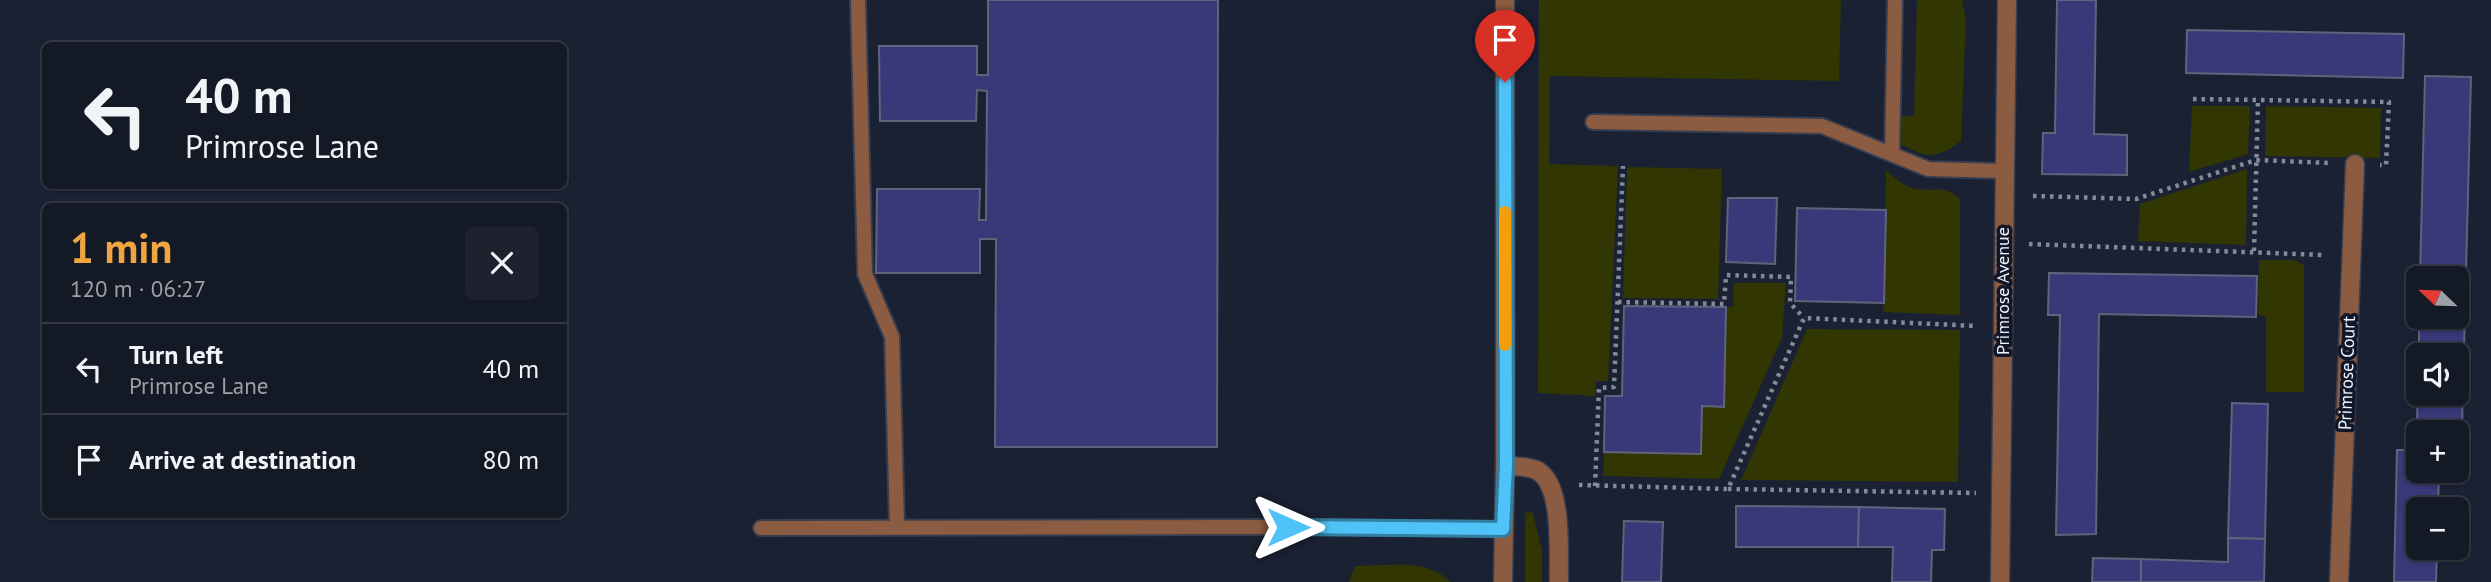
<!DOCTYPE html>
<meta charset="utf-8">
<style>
body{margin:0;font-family:"PT Sans",sans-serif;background:#1d222e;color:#f1f3f6;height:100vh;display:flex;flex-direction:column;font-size:26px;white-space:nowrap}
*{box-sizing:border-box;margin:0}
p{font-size:23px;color:#9da0a7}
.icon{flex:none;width:38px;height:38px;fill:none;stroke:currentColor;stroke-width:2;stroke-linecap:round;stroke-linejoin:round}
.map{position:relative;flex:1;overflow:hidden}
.side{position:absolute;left:42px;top:203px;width:525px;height:315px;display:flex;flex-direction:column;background:#141926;border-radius:10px;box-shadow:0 2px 5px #0004,0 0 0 2px #333843}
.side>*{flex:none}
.hud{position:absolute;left:42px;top:42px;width:525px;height:147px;border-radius:10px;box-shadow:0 2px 5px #0004,0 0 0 2px #333843;background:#141926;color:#f1f3f6;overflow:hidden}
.needle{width:46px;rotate:293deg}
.controls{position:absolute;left:2406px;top:266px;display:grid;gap:14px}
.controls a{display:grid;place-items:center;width:63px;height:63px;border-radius:10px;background:#141926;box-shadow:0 2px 5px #0004,0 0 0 2px #333843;font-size:35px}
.pin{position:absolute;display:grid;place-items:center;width:60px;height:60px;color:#fff;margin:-72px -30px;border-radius:50% 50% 50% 0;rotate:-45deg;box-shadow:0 0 7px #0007}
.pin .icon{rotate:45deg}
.me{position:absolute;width:77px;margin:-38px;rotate:90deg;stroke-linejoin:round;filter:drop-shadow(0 0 5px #0008)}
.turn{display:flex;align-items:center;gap:24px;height:147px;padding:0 28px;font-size:32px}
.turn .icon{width:91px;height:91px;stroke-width:2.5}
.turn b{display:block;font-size:49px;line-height:60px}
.round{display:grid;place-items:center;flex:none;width:74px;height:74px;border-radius:10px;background:#1d222e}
.head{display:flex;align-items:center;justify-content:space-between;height:119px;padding:0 28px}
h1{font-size:42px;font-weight:700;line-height:52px;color:#f1a540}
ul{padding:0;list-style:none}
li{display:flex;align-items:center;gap:21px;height:91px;padding:0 28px;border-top:2px solid #333843}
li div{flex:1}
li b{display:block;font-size:26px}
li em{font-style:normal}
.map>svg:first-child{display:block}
</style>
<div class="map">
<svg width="2491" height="582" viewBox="0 0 2491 582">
<rect width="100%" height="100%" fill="#1a2133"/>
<g fill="#313603">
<polygon points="1539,0 1841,0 1839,81 1550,76 1549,164 1618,166 1608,381 1596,381 1595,396 1538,393"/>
<path d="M 1917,0 L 1962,0 L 1966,18 L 1961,141 C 1937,159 1928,159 1902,145 L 1900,116 L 1914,116 Z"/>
<polygon points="2192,106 2250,106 2248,154 2189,172"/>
<polygon points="2266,106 2381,108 2380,158 2265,156"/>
<polygon points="1627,167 1722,169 1718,299 1623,298"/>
<polygon points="2247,169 2246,245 2138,241 2140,204"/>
<path d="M 1886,170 C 1895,178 1903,186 1916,189 C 1935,192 1944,184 1960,199 L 1960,315 L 1883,312 Z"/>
<polygon points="2259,260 2295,260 2304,265 2304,392 2266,392 2266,316 2258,315"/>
<polygon points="1734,283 1786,283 1782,338 1719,479 1603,476 1604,452 1701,454 1702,406 1724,406 1726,307 1733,307"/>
<polygon points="1807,329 1960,330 1958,482 1741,480"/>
<polygon points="1525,512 1533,513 1542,551 1542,582 1525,582"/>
<path d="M 1355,566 C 1387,566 1427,557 1450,582 L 1349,582 Z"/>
</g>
<g fill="#393878" stroke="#61637b" stroke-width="2">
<polygon points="988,0 1218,0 1217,447 995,447 996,239 980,239 980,273 876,273 877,189 980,189 979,220 986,220 987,91 977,90 976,121 880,121 879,46 977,46 977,75 988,75"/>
<polygon points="2057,0 2096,0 2094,134 2127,135 2127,175 2042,174 2043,133 2055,133"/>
<polygon points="2187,30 2404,34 2403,78 2186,73"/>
<polygon points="2425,76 2471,77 2462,427 2417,426 2418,358 2418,394 2457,394 2457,355 2419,355 2419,317 2457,317 2457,278 2420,278"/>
<polygon points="1728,198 1777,198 1775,264 1726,262"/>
<polygon points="1797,208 1886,210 1884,303 1795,301"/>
<polygon points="2049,273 2257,276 2256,317 2099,314 2096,534 2056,535 2060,315 2048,315"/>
<polygon points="1624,306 1726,307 1724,407 1702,406 1701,454 1604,452 1605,396 1622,396"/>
<polygon points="2232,403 2268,404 2265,539 2228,538"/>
<polygon points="2397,450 2418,450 2418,471 2439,471 2438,509 2418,509 2418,548 2437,548 2436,582 2394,582"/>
<polygon points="1736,506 1859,507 1858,547 1736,547"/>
<polygon points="1859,507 1945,509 1944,550 1932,550 1931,582 1892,582 1893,547 1858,547"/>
<polygon points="1624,521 1663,522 1661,582 1622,582"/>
<polygon points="2228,538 2265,539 2264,582 2141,582 2141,559 2228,562"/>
<polygon points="2093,558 2141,559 2141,582 2092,582"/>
</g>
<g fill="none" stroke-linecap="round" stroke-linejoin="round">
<defs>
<g id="lane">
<polyline points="858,2 865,274 892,337 897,527"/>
<polyline points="1593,122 1822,126 1928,169 2003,171"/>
<polyline points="1892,154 1895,3"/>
<polyline points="761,528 1316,527 1503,529"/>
</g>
<g id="street">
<path d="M 1505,465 C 1515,467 1530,466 1538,471 C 1564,487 1558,554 1559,582"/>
<polyline points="1503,582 1505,465 1505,0"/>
<polyline points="2000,582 2007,0"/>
<polyline points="2339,582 2355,164"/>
</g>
</defs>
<use href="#lane" stroke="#383e4f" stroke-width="18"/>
<use href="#street" stroke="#383e4f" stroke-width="21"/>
<g stroke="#848a98" stroke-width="4.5" stroke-dasharray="3.5 5" stroke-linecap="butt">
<polyline points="2193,99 2389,102 2386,165 2380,165"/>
<polyline points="2033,196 2136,199 2256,160 2329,163"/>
<polyline points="2029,244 2324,255"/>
<polyline points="2254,251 2258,100"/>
<polyline points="1618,302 1724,304 1726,275 1791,277 1790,303 1804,318"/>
<polyline points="1579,485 1728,489 1804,318 1977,326"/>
<polyline points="1595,486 1599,388 1614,387 1623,166"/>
<polyline points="1728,489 1976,493"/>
</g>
<use href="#lane" stroke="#8b5c41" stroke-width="14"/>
<use href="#street" stroke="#8b5c41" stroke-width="18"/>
</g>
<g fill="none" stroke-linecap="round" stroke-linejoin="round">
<defs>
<polyline id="route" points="1288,527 1503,529 1506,465 1505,82"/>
</defs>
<use href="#route" stroke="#337fa1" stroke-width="18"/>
<use href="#route" stroke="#4fc3f7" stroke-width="12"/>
<polyline stroke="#f59e0b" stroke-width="12" points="1505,212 1505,345"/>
</g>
<g text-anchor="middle" stroke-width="7" stroke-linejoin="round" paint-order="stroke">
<g font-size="18" fill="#eef3fd" stroke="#111729">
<text transform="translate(2003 291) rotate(-90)" y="6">Primrose Avenue</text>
<text transform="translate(2347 373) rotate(-88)" y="6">Primrose Court</text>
</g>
</g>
</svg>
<div class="controls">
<a><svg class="needle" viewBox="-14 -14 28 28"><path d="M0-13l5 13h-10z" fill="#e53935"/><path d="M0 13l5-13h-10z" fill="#9da0a7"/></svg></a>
<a><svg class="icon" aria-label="sound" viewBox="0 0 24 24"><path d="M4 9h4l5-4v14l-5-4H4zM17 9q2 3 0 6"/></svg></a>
<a>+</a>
<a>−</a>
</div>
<div class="pin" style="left:1505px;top:82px;background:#d93025"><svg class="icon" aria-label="arrive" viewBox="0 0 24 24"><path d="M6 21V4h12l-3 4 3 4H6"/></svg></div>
<svg class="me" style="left:1288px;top:527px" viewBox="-20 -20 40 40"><path d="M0-17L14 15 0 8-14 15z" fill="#4fc3f7" stroke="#fff" stroke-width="4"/></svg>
<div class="hud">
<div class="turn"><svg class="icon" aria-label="left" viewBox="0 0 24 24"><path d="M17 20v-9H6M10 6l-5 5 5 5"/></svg><div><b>40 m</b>Primrose Lane</div></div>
</div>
<section class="side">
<div class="head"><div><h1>1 min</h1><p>120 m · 06:27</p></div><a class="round"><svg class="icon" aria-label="close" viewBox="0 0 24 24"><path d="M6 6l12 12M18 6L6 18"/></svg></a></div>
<ul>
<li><svg class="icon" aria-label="left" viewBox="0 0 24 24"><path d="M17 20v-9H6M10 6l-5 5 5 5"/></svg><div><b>Turn left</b><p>Primrose Lane</p></div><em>40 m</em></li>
<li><svg class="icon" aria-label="arrive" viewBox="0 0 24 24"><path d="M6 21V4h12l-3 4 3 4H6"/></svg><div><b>Arrive at destination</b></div><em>80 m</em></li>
</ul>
</section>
</div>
